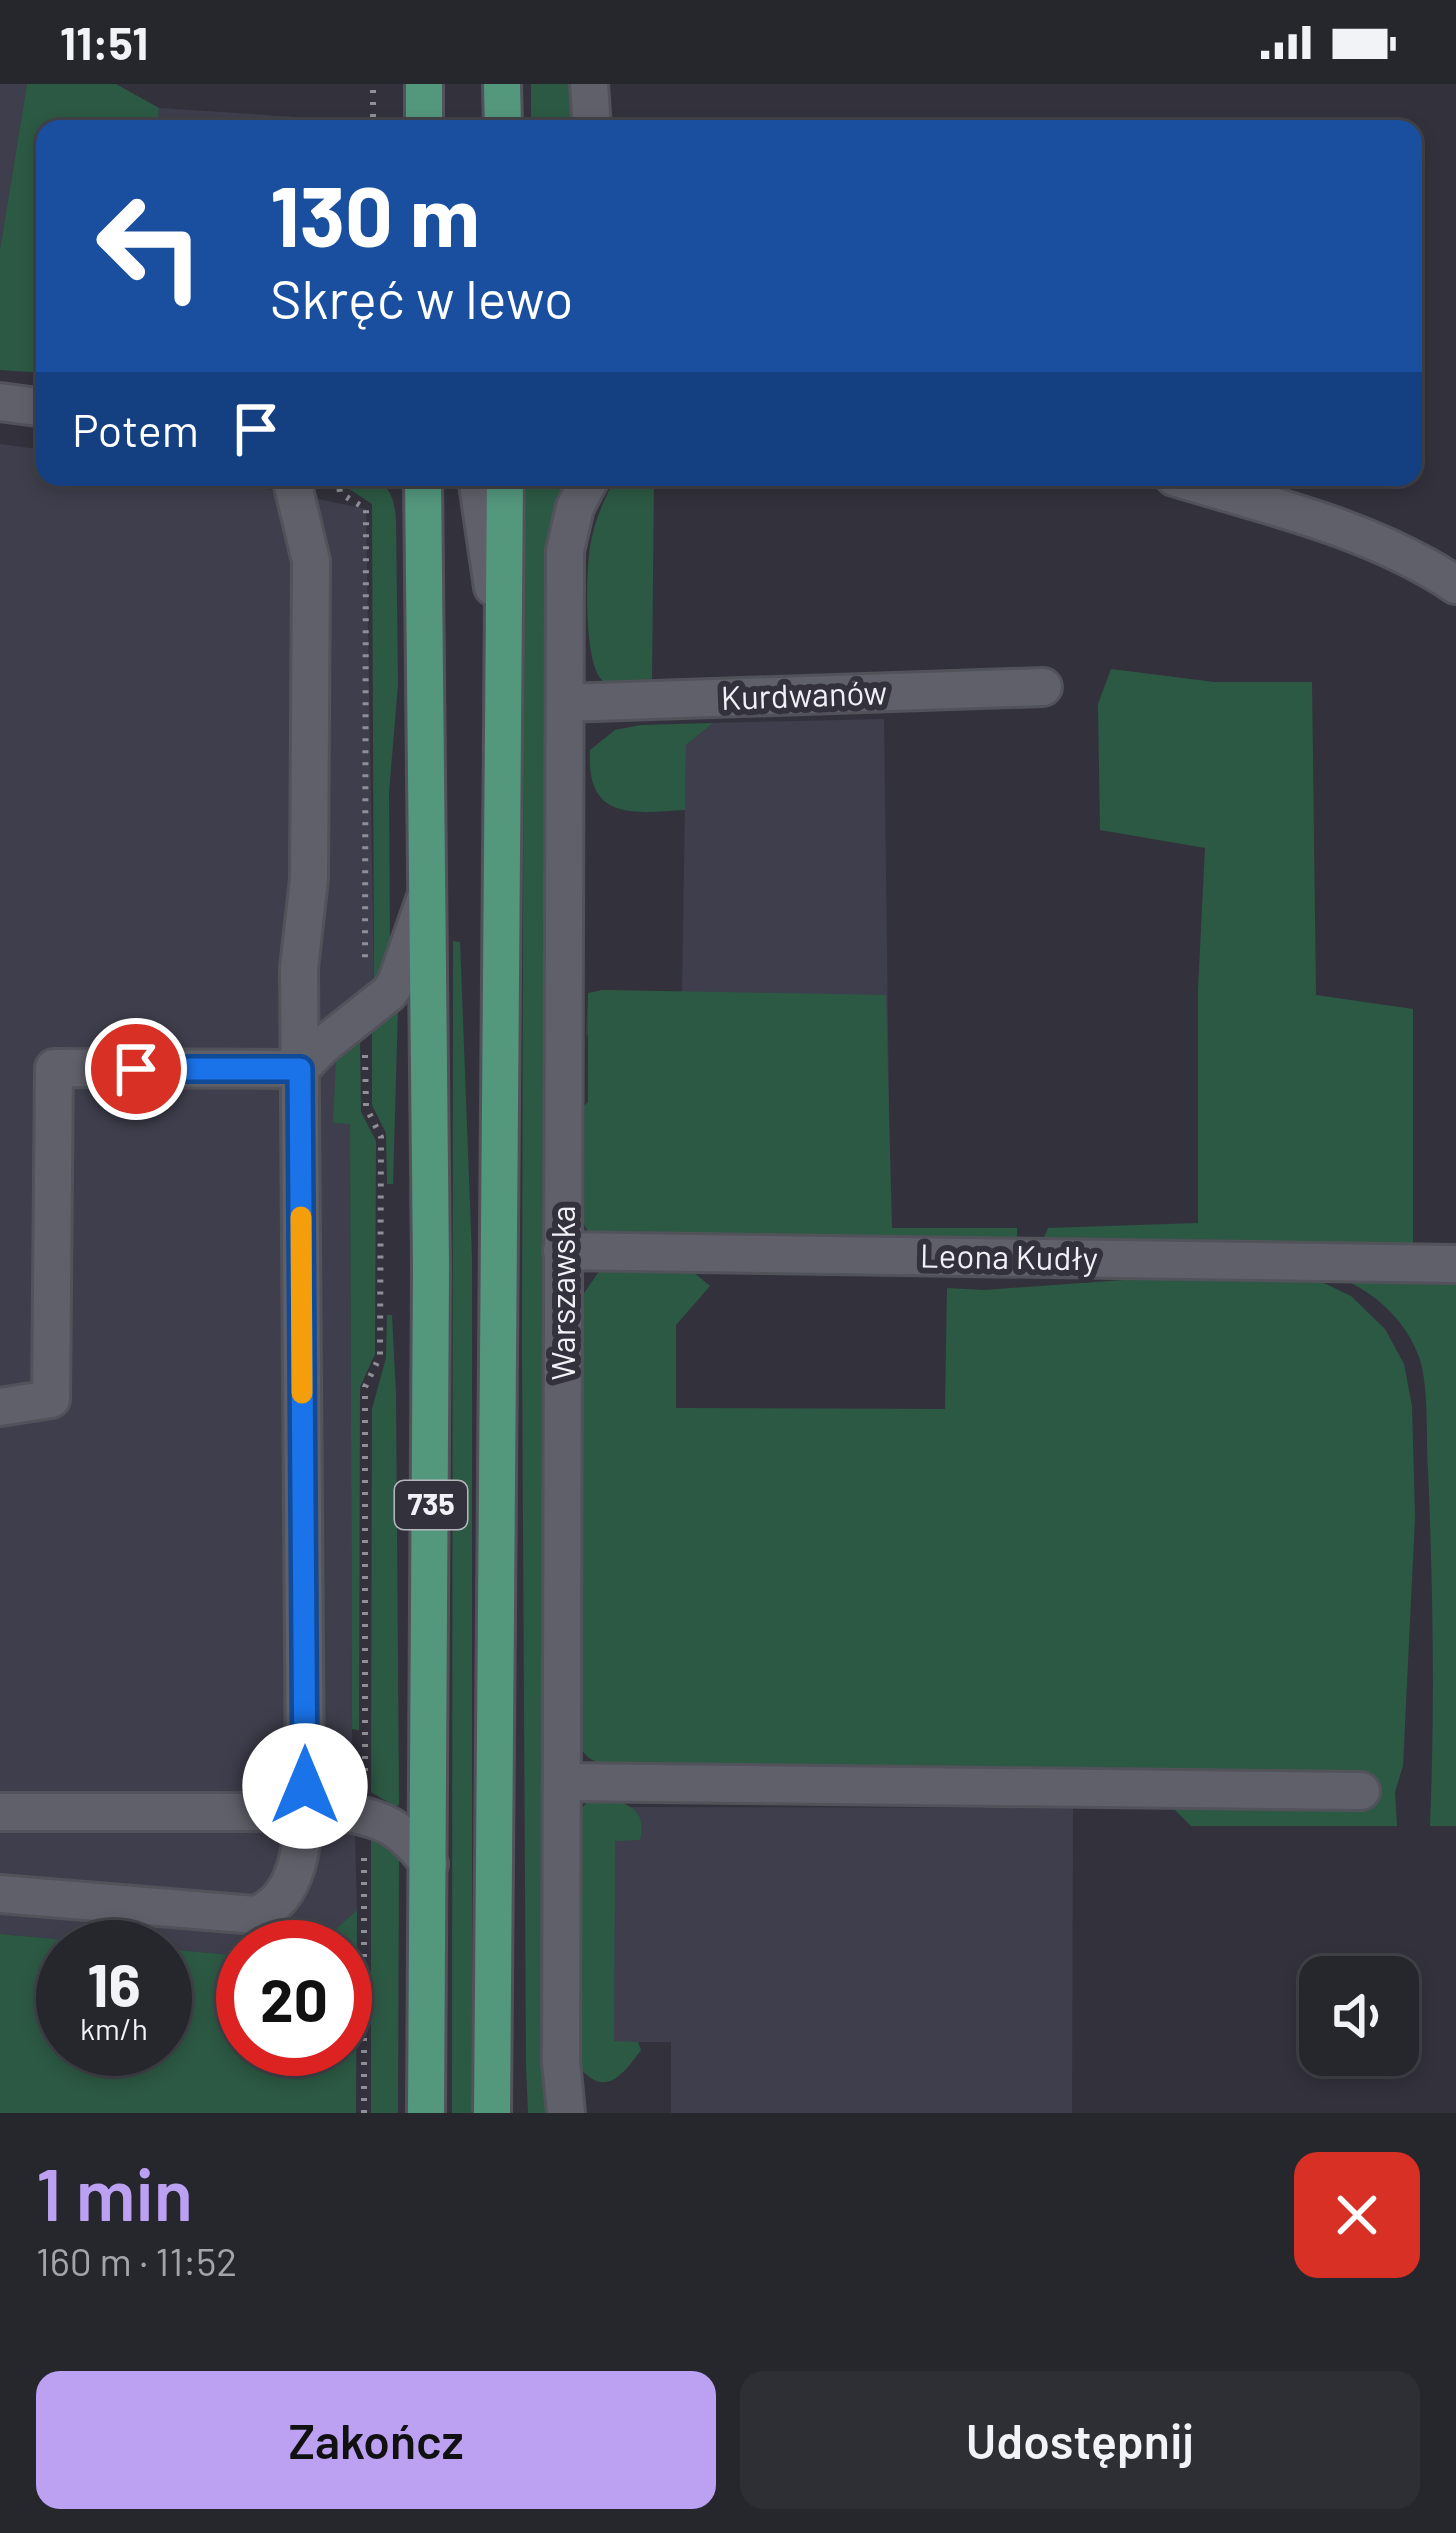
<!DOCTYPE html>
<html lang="pl">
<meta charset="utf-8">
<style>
body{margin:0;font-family:Barlow,sans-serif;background:#2e2e35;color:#f1f3f6;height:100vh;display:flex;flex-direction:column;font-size:45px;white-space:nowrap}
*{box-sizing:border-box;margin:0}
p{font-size:39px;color:#a4a5aa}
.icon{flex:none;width:66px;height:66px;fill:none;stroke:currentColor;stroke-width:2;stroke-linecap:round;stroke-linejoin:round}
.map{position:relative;height:2029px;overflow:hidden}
.side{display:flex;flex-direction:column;background:#26262d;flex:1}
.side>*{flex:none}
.top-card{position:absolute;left:36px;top:36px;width:1386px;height:366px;border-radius:24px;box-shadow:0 6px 18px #0003,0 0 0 3px #424349;background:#1a4fa0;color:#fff;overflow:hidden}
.fabs{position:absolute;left:1299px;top:1872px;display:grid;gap:24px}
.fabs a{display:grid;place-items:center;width:120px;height:120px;border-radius:24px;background:#26262d;box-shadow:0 6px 18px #0003,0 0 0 3px #424349;font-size:60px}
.speed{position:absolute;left:36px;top:1836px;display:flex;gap:24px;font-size:60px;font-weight:700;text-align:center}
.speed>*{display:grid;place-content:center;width:156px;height:156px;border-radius:50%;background:#26262d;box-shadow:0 6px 18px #0003,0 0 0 3px #424349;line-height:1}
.speed small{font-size:30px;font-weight:400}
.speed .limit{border:18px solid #d22;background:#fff;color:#111}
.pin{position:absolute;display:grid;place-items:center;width:102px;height:102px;color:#fff;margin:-51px;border:6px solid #fff;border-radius:50%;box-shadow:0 3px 12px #0007}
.me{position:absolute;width:132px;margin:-66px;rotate:0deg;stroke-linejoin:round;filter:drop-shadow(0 0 9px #0008)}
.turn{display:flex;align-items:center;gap:42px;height:252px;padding:0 36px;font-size:54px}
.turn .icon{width:156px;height:156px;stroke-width:2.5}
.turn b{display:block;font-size:84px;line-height:102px}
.then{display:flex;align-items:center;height:114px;padding:0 36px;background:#0003;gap:24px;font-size:45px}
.round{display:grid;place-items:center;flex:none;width:126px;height:126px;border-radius:24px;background:#2e2e35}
.headline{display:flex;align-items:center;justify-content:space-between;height:204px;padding:0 36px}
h1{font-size:72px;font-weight:600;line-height:90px;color:#bca0f2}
.button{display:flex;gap:24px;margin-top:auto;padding:24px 36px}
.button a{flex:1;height:138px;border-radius:24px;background:#bca0f2;color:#111;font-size:48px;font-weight:600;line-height:138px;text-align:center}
.button a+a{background:#2e2e35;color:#f1f3f6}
.status{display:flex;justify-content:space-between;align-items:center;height:84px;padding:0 60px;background:#26262d;direction:ltr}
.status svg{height:33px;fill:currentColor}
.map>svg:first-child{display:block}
</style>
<div class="status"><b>11:51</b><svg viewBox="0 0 49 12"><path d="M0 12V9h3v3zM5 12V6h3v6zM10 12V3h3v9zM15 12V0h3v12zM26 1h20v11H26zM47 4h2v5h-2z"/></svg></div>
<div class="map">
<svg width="1456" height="2029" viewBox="0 0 1456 2029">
<rect width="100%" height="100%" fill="#33323c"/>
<g fill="#3f3e4c">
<polygon points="0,0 27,0 0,165"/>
<polygon points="159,24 358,37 358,45 157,45"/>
<polygon points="0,360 45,366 45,393 211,393 366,425 374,900 342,924 343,970 350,1039 352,1645 357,1826 316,1863 243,1863 243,1872 0,1850"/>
<polygon points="884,635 889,1021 586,951 588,909 603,906 682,909 686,661 713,639"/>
<polygon points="607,1723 1073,1724 1072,2029 671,2029 671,1958 607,1958"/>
</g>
<g fill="#2c5944">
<polygon points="27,0 116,0 159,24 157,45 45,45 45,289 0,286 0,165"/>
<polygon points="531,0 571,0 573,45 531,45"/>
<path d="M 345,393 C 380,393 394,399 396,437 L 398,600 L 389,709 L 390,863 L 384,886 L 374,900 L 372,420 L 346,403 Z"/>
<polygon points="524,393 569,393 556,421 552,460 554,2029 528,2029 526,1979 522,1264"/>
<path d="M 616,393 L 654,393 L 652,597 L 658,609 C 640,608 620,609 604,598 C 583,583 586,489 590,463 C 594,438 604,415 616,393 Z"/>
<polygon points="1111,585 1214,598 1312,598 1316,911 1413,925 1413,1159 1040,1162 1048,1144 1198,1139 1198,906 1205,764 1100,746 1098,620"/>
<path d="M 713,639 L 686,661 L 685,726 C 632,729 586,737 590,666 L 615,646 L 641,641 Z"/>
<polygon points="453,857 460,858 472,1173 472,2029 452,2029"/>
<polygon points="603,906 886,911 892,1144 1017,1144 1017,1162 610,1155 588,1147 579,1133 577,1029 588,1018 588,909"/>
<polygon points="398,922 393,1100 387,1100 386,1049 372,1021 372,943 380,940"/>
<polygon points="360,956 361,1028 376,1057 375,1270 360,1303 359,1646 352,1645 350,1040 333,1039 336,978"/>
<path d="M 625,1182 L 687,1183 L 710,1202 L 676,1241 L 676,1324 L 945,1325 L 947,1204 L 984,1206 L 1137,1195 L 1311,1193 L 1351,1212 L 1385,1245 L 1404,1280 L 1412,1322 L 1415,1433 L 1403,1682 L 1395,1708 L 1397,1742 L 1191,1742 L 1162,1713 L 720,1688 C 708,1686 695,1682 682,1681 C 651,1678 589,1697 578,1657 L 578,1218 L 600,1186 Z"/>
<path d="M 1456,1192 L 1456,1742 L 1430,1742 C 1435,1623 1433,1504 1428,1385 C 1426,1354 1429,1305 1420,1276 C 1408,1238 1375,1208 1340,1194 Z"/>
<polygon points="387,1231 392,1231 396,1310 399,1720 396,1723 371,1708 372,1325 386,1274"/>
<path d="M 592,1713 C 620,1716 649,1721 640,1756 L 615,1757 L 614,1957 L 638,1958 L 641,1966 C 622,1992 604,2016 577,1980 L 578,1735 L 582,1724 Z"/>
<polygon points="371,1746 390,1762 399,1775 398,2029 371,2029"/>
<polygon points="357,1826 356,2029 0,2029 0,1850 144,1863 63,1863 63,1965 165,1965 165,1865 243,1872 243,1965 345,1965 345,1863 316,1863"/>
</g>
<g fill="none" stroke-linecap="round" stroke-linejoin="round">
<defs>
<g id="minor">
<polyline points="589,0 592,45"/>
<polyline points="0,318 45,324"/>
<polyline points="477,393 493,503"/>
<path d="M 1174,393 C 1269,422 1373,445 1456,501"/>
<polyline points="565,619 1043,603"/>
<polyline points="562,1167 1456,1180"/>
<polyline points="0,1323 51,1315 54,984 300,985 321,963 389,909 396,899 425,816"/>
<polyline points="563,1698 1361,1707"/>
<path d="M 0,1728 L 342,1728 C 385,1735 402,1744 429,1780"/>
<path d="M 0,1810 L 256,1831 C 304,1812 303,1747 305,1702 L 299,884 L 309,795 L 311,477 L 291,393"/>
<polyline points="566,2029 561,1978 565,467 575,423 591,393"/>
</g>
<g id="major">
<polyline points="424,0 424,45"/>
<polyline points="502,0 503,45"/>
<polyline points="423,393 431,1183 426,2029"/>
<polyline points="492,2029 505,393"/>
</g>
</defs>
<use href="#minor" stroke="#52525a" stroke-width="42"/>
<use href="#major" stroke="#52525a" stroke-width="42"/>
<g stroke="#908f97" stroke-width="6" stroke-dasharray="3 9" stroke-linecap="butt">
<polyline points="373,45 373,0"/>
<polyline points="338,393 340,409 366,425 365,874"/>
<polyline points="365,971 366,1023 381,1053 380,1272 365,1303 365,1695"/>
<polyline points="364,2029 364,1769"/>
</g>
<use href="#minor" stroke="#60606a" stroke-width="36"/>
<use href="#major" stroke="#53977d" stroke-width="36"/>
</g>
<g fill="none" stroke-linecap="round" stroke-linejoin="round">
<defs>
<polyline id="route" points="136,985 300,985 305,1702"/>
</defs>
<use href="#route" stroke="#114b97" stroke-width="30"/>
<use href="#route" stroke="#1a73e8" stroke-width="21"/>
<polyline stroke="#f59e0b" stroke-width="21" points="301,1133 302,1309"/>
</g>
<g text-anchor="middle" stroke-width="12" stroke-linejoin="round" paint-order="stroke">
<rect fill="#33323c" stroke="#b7b7be" stroke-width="3" x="395" y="1397" width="72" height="48" rx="9"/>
<g font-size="30" font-weight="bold" fill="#f0f0f6">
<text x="431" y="1431">735</text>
</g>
<g font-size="33" fill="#f0f0f6" stroke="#33323c">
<text transform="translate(804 611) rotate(-2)" y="12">Kurdwanów</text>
<text transform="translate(1009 1173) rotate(1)" y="12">Leona Kudły</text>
<text transform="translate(563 1209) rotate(-90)" y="12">Warszawska</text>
</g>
</g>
</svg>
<div class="fabs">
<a><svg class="icon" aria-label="sound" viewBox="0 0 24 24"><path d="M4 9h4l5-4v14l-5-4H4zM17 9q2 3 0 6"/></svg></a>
</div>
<div class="speed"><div>16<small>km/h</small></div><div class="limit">20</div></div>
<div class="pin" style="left:136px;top:985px;background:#d93025"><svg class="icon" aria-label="arrive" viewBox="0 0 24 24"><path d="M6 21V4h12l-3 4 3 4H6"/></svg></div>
<svg class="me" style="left:305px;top:1702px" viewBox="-20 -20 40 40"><circle r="19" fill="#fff"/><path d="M0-13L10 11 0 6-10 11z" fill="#1a73e8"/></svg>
<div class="top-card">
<div class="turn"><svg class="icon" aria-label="left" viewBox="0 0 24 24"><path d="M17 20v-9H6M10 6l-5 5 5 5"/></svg><div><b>130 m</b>Skręć w lewo</div></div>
<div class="then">Potem<svg class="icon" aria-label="arrive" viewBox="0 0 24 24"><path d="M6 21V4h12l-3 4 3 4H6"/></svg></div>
</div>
</div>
<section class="side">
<div class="headline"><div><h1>1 min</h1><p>160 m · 11:52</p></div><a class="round" style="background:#d93025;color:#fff"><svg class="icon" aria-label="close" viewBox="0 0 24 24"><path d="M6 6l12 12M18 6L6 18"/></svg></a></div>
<div class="button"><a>Zakończ</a><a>Udostępnij</a></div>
</section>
